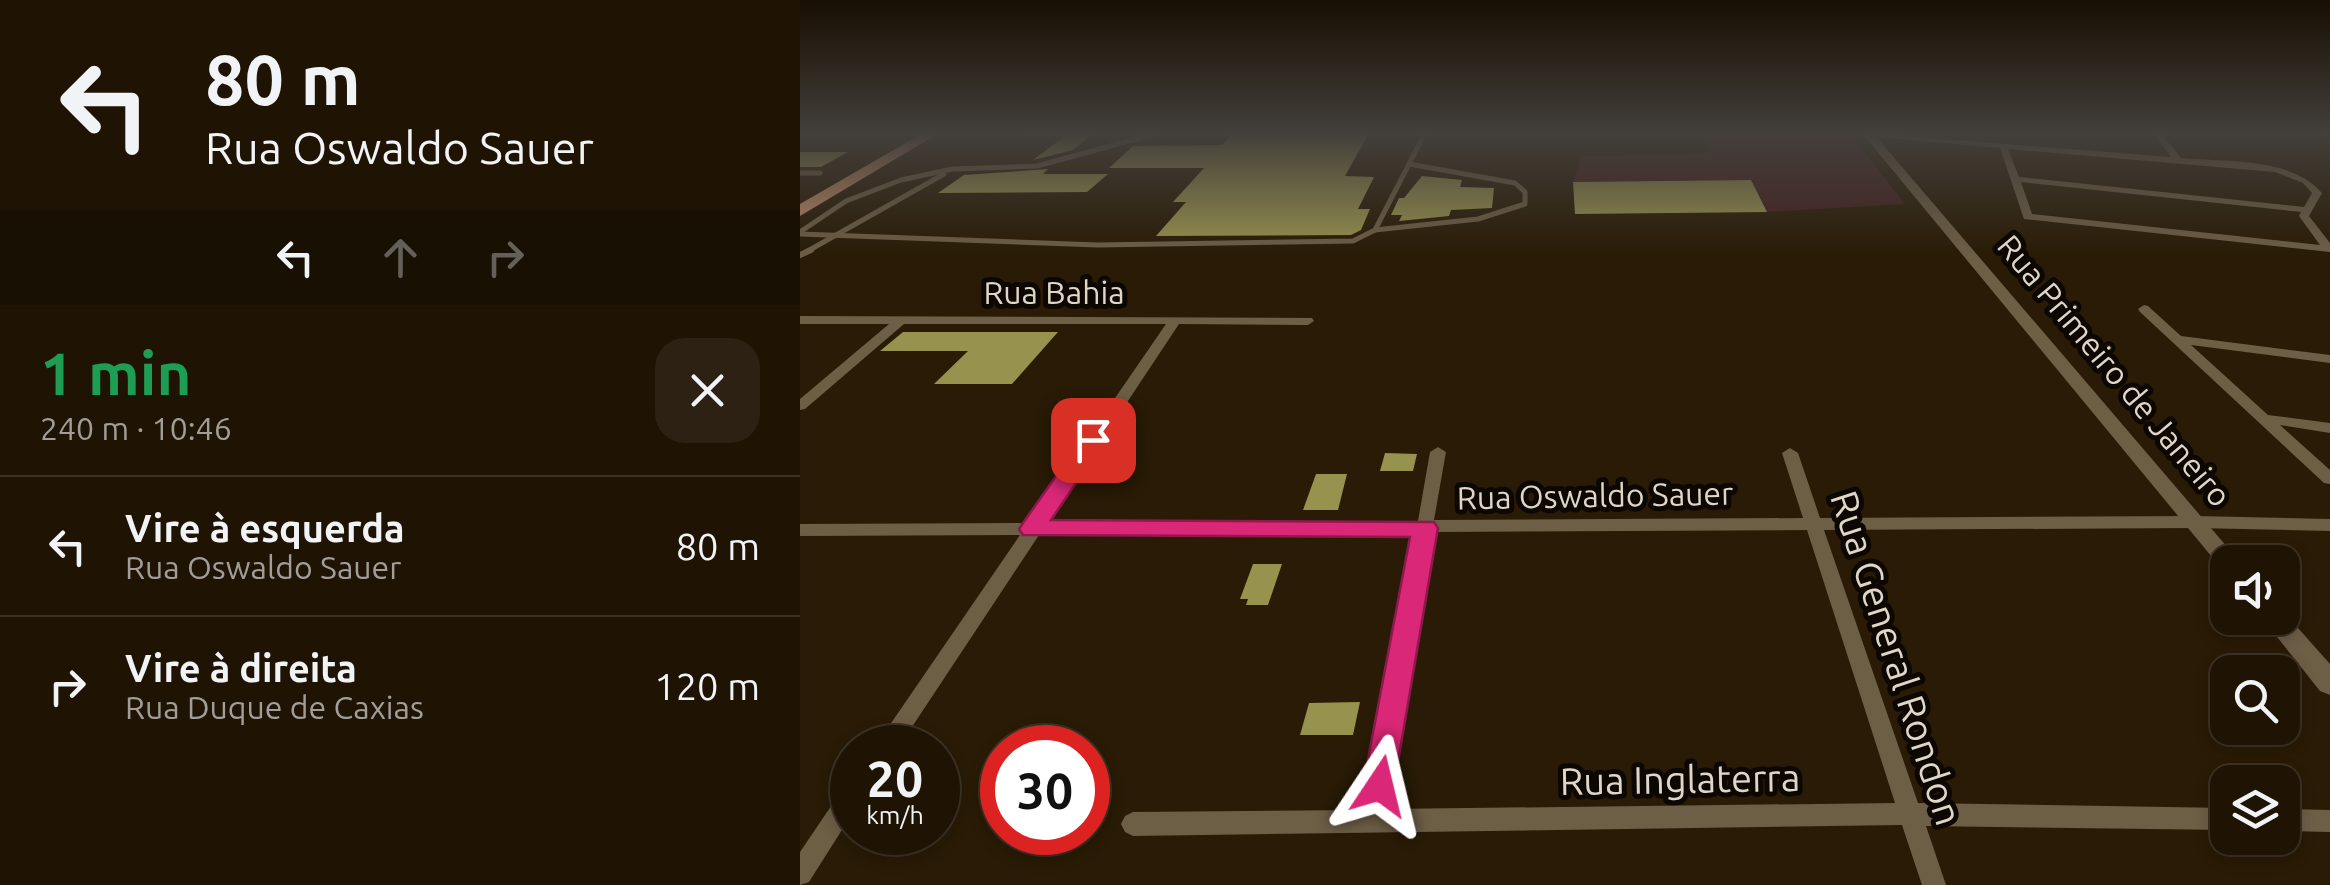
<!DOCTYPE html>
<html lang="pt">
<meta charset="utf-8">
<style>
body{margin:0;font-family:Ubuntu,sans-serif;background:#2c2113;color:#f1f3f6;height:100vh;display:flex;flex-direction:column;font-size:38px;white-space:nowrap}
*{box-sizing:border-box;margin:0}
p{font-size:32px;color:#a19e9a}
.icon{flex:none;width:55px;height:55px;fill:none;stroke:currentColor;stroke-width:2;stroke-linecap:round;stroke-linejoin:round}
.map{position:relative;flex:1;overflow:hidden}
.drawer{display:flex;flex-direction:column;background:#1f1404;width:800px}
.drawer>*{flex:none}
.guide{background:#1f1404;color:#f1f3f6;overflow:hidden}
.fabs{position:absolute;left:1410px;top:545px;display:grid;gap:20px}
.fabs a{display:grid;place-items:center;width:90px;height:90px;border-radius:20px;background:#1f1404;box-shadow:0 5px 15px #0003,0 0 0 2px #3c3326;font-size:50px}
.speed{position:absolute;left:30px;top:725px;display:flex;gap:20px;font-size:50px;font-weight:700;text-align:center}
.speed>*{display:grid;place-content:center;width:130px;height:130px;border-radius:50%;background:#1f1404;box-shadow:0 5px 15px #0003,0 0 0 2px #3c3326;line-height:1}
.speed small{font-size:25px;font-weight:400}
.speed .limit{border:15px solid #d22;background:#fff;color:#111}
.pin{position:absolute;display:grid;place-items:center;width:85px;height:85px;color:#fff;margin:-42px;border-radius:20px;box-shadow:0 5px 15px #0006}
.me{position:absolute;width:110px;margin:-55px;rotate:10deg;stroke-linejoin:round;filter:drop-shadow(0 0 8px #0008)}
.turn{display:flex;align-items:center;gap:35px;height:210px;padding:0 40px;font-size:45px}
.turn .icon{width:130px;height:130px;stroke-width:2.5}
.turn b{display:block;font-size:70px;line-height:85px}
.lanes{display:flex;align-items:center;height:95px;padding:0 40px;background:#0003;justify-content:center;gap:50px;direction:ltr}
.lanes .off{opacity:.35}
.round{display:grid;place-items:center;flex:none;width:105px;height:105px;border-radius:30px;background:#2c2113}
.headline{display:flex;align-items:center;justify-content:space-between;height:170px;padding:0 40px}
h1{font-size:60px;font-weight:700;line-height:75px;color:#1e9e55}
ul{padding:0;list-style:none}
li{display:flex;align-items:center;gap:30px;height:140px;padding:0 40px;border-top:2px solid #3c3326}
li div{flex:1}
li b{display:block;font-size:38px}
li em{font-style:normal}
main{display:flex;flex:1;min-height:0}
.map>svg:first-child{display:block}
</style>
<main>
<section class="drawer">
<div class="guide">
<div class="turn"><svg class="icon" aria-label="left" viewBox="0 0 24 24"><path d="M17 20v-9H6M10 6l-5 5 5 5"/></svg><div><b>80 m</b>Rua Oswaldo Sauer</div></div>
<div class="lanes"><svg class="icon" aria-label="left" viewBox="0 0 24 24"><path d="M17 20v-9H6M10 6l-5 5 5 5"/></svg><svg class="icon off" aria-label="ahead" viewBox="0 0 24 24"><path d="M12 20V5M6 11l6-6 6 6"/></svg><svg class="icon off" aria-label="right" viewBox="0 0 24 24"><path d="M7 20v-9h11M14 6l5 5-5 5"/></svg></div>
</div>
<div class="headline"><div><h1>1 min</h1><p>240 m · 10:46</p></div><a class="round"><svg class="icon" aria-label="close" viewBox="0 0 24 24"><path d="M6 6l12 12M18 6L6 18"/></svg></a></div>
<ul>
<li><svg class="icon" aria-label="left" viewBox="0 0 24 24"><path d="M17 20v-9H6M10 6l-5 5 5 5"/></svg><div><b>Vire à esquerda</b><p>Rua Oswaldo Sauer</p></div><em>80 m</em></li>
<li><svg class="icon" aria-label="right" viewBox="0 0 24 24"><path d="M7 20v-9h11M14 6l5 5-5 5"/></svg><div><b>Vire à direita</b><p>Rua Duque de Caxias</p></div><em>120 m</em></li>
</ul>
</section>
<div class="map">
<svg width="1530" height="885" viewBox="0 0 1530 885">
<rect width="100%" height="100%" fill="#291b05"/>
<polygon fill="#43201e" points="902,133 1049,133 1105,204 967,212 951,180 773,182 781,156 910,153"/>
<g fill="#98924f">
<polygon points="269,133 294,133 273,150 233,160"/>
<polygon points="433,133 569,133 545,176 574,177 558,209 570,209 561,230 551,235 356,236 386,202 373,202 404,168 309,168 333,146 422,145"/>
<polygon points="0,152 48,152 21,167 0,167"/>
<polygon points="248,169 243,174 308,174 287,192 138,193 164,175"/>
<polygon points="622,176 662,180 660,187 694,188 692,208 651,210 649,216 599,221 602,215 591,215 599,198 604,198"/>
<polygon points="951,180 967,212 775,214 773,182"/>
<polygon points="103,332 258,332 212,384 134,384 168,351 80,351"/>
<polygon points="585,453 617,454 613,471 580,471"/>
<polygon points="516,474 547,474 538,510 503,510"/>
<polygon points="453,564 482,564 468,605 446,605 448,599 440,599"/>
<polygon points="560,702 553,735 500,735 509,703"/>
</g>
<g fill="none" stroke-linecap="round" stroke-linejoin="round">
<g stroke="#6d5e46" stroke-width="5">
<polyline points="227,133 262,133"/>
<polyline points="0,173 20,173"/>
<polyline points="575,230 678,219 725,204 725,192 715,183 609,164"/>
<polyline points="0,232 46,201 101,180 152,169 237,166 358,133"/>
<polyline points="0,234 298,245 553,241 575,230 625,133"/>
<polyline points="6,252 144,174"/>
</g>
<polyline stroke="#6d5e46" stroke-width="6" points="0,255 11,250"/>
<g fill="#6d5e46" fill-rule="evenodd">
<path d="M 1065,133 L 1371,157 L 1353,133 L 1361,133 L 1381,158 C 1426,162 1491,157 1522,193 L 1509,216 L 1530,243 L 1530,252 L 1224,219 L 1200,148 L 1068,136 ZM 1208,149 L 1475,172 L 1503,183 L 1512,193 L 1504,207 L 1219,177 ZM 1221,182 L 1501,212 L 1499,216 L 1520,245 L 1232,214 Z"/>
<polygon points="1508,133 1530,133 1530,136"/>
<polygon points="1344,305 1348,306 1381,336 1530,355 1530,363 1391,345 1468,415 1530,423 1530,433 1480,425 1530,470 1530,484 1524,483 1340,312 1338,309"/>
<path d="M 0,316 L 512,318 L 514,321 L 508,325 L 379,324 L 247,523 L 618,521 L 630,452 L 638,447 L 646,452 L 634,520 L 1003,518 L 982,453 L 990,448 L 998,453 L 1020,518 L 1396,516 L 1530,519 L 1530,531 L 1396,528 L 1024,530 L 1118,803 L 1428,808 L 1428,830 L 1126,826 L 1146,885 L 1122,885 L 1102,825 L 333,836 L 325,832 L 321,824 L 325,816 L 333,812 L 564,810 L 615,532 L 239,535 L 98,748 L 74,748 L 220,535 L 0,536 L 0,524 L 229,523 L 366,324 L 104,324 L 5,409 L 0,410 L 0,399 L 89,324 L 0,324 ZM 1007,530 L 1095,803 L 587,809 L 632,532 Z"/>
<polygon points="52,784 52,814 9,882 0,885 0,852 44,787"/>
<polygon points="1482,809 1530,810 1530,832 1482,831"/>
</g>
<g fill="#6d5e46" fill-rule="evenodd">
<polygon points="1062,133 1073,133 1440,562 1428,562 1428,570 1421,568"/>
<polygon points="1482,610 1530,664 1530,695 1520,691 1462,618 1482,618"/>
</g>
<polygon fill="#ba8965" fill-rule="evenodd" points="123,133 139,133 0,216 0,204"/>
</g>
<linearGradient id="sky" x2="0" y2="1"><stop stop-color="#170f03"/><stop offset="0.52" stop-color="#433f3b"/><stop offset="1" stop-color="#433f3b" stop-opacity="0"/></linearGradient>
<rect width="1530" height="257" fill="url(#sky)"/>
<polygon fill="#db2777" stroke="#8e194d" stroke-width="2.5" points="293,433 305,440 251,520 634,522 638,528 592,797 580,802 568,797 563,786 610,537 223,535 219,529 223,523 285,435"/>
<g text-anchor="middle" stroke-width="10" stroke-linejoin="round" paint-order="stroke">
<g font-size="32" fill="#dfd6c8" stroke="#0d0702">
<text x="254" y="304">Rua Bahia</text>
<text transform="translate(1314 371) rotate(50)" y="11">Rua Primeiro de Janeiro</text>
<text transform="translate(795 496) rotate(-1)" y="11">Rua Oswaldo Sauer</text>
</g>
<g font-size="38" fill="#dfd6c8" stroke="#0d0702">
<text transform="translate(1096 658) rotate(72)" y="13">Rua General Rondon</text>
<text transform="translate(880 780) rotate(-1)" y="13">Rua Inglaterra</text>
</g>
</g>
</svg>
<div class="fabs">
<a><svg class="icon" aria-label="sound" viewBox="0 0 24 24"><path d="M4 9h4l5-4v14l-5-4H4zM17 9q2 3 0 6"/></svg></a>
<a><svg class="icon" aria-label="search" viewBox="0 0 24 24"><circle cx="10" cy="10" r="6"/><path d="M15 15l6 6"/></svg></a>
<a><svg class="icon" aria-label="layers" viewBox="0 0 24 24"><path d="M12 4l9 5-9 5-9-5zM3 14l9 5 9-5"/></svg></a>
</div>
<div class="speed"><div>20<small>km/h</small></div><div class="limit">30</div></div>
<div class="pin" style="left:293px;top:440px;background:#d93025"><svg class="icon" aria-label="arrive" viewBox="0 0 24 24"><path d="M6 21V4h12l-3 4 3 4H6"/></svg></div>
<svg class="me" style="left:580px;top:786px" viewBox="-20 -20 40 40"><path d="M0-17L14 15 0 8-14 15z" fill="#db2777" stroke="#fff" stroke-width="4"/></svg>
</div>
</main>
